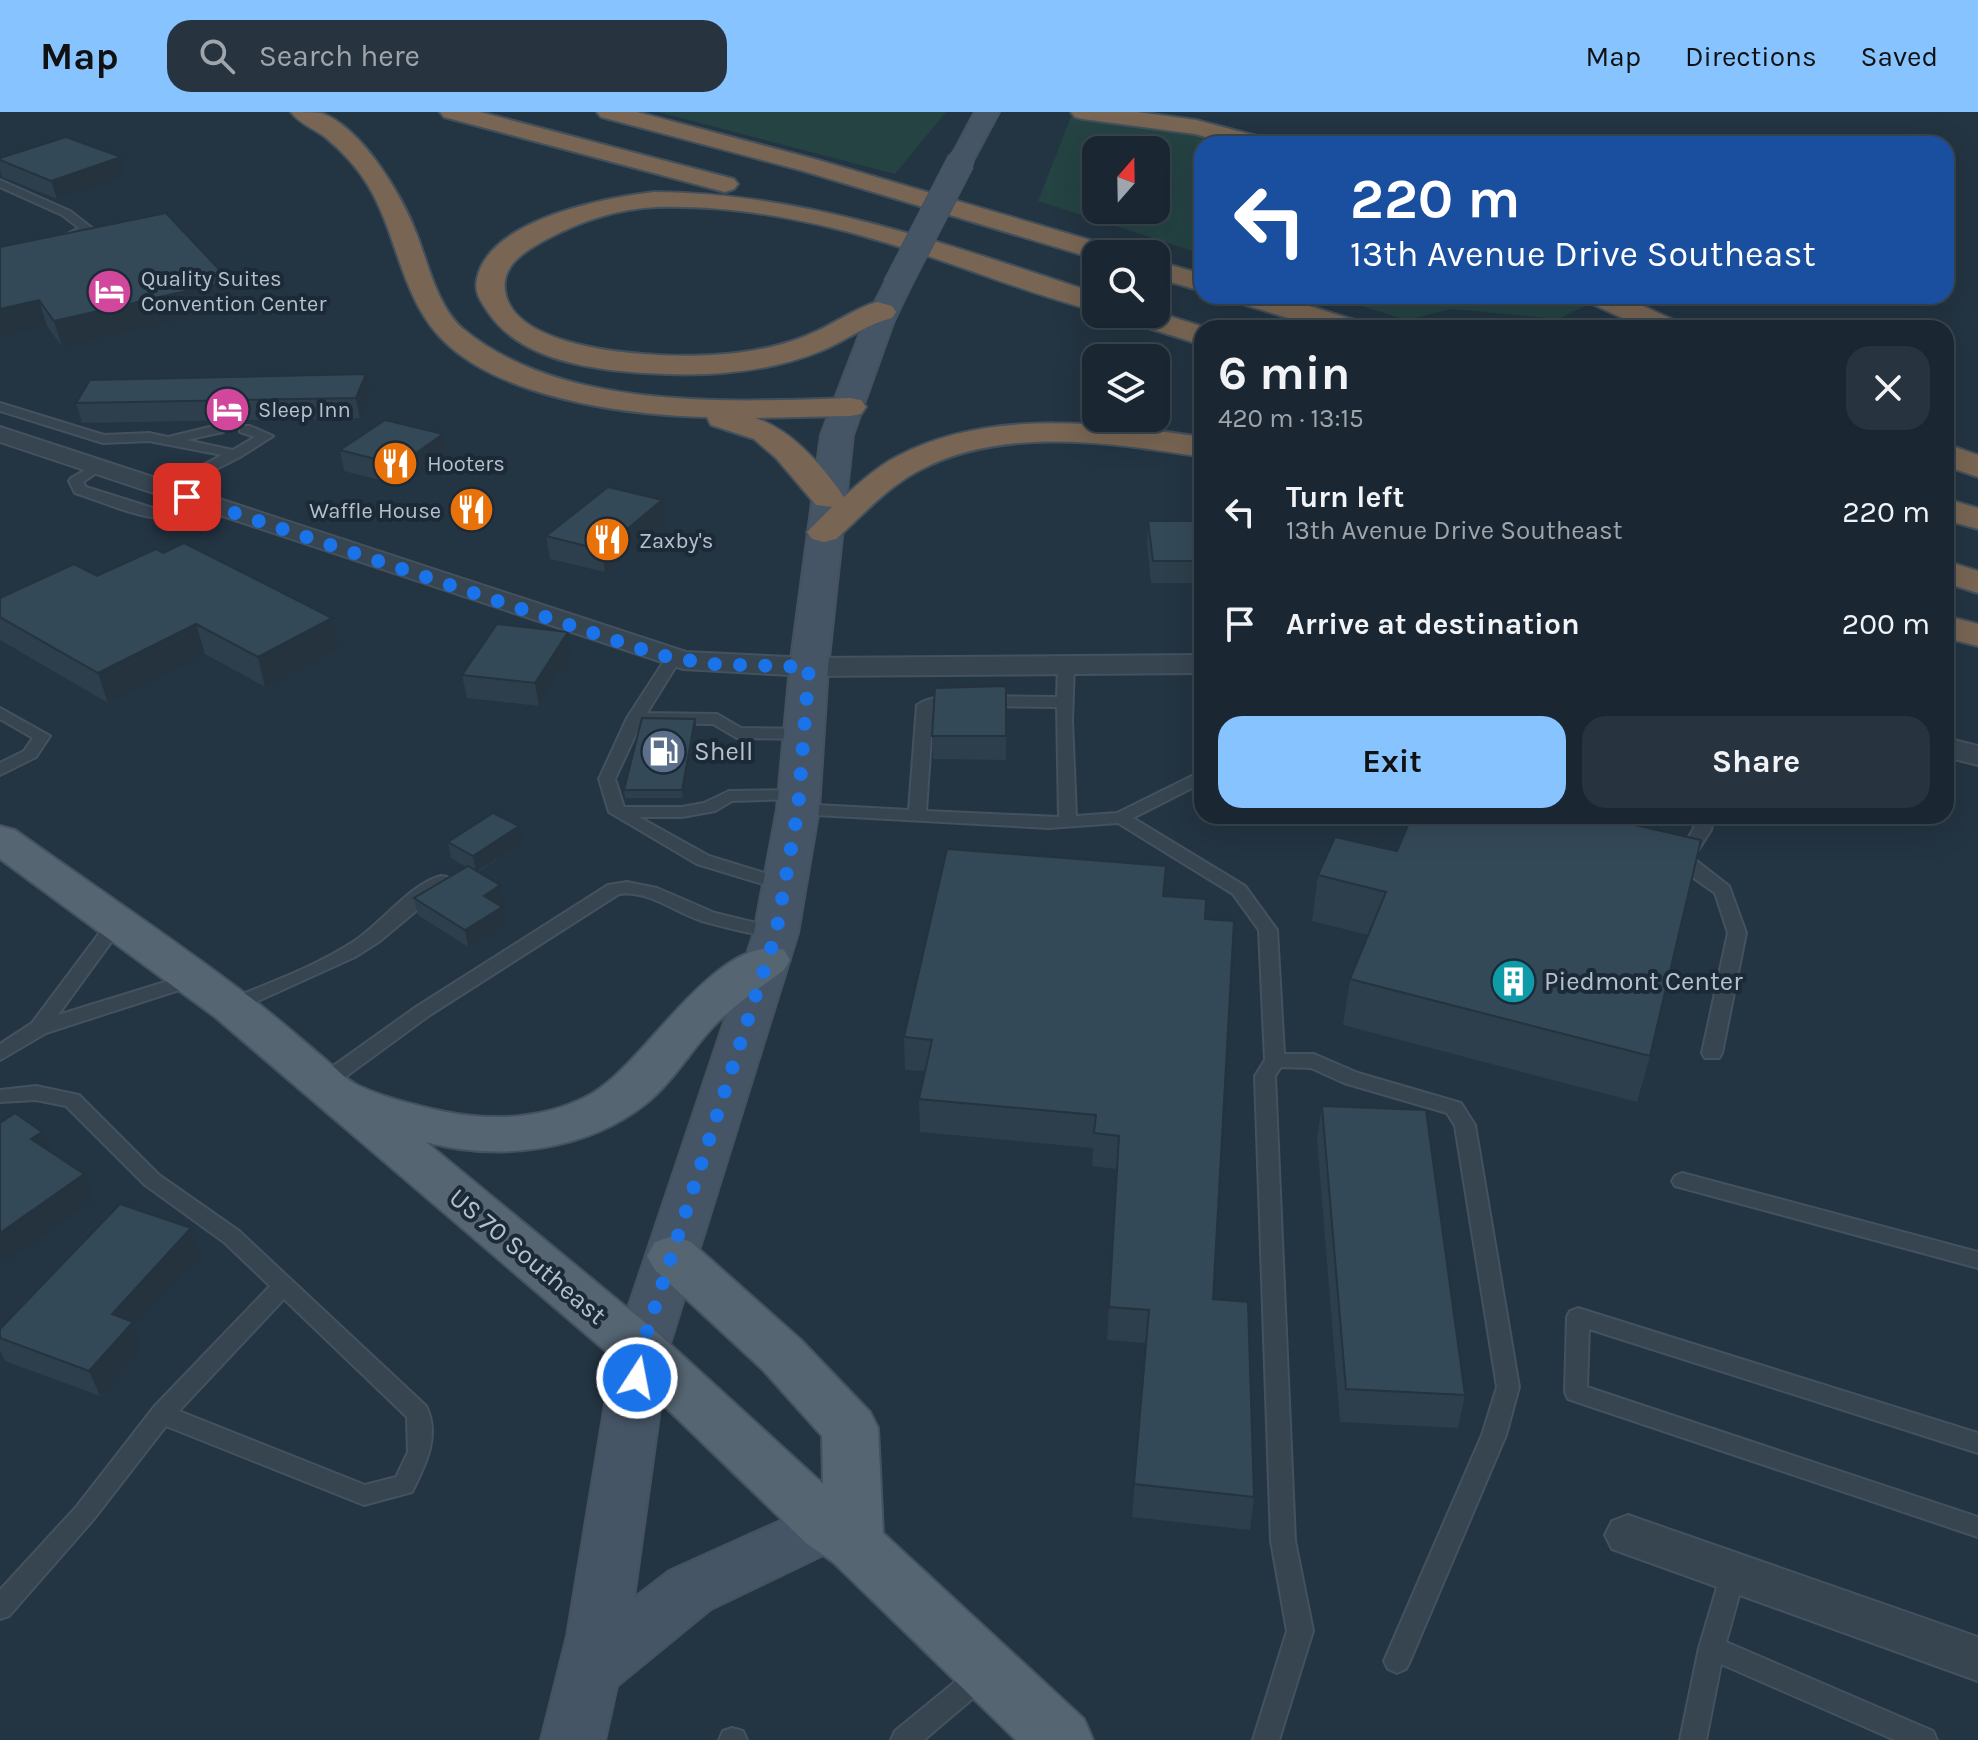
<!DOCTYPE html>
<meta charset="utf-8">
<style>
body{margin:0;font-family:Karla,sans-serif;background:#27333e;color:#f1f3f6;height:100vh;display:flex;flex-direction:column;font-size:30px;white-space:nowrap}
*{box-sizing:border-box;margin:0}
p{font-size:26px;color:#9fa5ac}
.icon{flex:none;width:44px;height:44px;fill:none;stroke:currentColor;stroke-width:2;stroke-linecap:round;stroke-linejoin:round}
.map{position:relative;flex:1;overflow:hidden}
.drawer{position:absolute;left:1194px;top:208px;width:760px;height:504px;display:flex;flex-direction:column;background:#1a2732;border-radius:24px;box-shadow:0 8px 32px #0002,0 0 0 2px #38444d}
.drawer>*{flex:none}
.guide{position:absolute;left:1194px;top:24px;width:760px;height:168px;border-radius:24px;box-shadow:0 8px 32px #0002,0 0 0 2px #38444d;background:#1a4fa0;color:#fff;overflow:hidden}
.needle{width:52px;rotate:20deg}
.fabs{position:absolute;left:1082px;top:24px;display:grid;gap:16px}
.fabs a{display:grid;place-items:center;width:88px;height:88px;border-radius:16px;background:#1a2732;box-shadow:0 8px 32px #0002,0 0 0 2px #38444d;font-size:40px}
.pin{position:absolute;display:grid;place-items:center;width:68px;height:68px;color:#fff;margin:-34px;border-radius:16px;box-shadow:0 4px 12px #0006}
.me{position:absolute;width:88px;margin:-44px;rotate:11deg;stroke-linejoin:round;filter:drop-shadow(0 0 6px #0008)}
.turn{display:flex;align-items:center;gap:28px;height:168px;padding:0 24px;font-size:36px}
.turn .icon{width:104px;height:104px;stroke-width:2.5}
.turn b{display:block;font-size:56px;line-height:68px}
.round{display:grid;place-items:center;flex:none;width:84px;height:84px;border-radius:24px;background:#27333e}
.summary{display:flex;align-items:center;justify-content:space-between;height:136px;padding:0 24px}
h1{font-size:48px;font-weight:700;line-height:60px}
.primary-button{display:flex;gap:16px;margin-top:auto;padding:16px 24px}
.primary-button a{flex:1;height:92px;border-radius:24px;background:#86c3ff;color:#111;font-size:32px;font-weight:700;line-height:92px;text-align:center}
.primary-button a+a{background:#27333e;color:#f1f3f6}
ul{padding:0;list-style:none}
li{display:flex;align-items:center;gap:24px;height:112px;padding:0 24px}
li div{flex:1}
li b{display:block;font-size:30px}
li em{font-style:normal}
header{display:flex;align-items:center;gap:48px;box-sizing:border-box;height:112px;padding:0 40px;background:#86c3ff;color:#111}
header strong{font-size:38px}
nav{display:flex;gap:44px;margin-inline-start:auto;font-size:28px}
.search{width:560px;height:72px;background:#27333e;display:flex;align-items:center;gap:20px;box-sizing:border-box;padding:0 28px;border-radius:24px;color:#9fa5ac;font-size:30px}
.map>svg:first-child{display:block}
</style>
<header>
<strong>Map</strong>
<div class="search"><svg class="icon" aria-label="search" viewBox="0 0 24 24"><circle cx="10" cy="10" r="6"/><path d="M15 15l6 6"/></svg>Search here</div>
<nav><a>Map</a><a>Directions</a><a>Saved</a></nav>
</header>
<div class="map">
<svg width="1978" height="1628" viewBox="0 0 1978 1628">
<rect width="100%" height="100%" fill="#233442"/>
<g fill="#254343" fill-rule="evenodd">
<polygon points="658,0 946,0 895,62"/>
<path d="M 1073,0 L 1252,32 L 1202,32 L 1202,142 L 1038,89 ZM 1096,38 L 1156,38 L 1156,98 L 1096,98 Z"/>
<polygon points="1331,184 1583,184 1594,190 1558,207 1452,197 1406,208"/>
</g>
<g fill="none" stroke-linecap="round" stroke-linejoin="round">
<defs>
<g id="service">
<polygon points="0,68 70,99 92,116 66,131 58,131 58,127 79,116 62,103 0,75"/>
<polygon points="0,291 104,323 149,321 168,325 218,313 224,317 223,320 186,328 233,338 255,325 240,320 240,314 250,314 273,324 240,345 167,382 162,381 162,375 222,343 149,329 103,331 0,299"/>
<path d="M 98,351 L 105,355 L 83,370 L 86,375 L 169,401 L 207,388 L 214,392 C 176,426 117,394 75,381 L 69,369 L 71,366 Z"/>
<polygon points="673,541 681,546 647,601 717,602 741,616 804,617 812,622 804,627 737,626 713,612 641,611 615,667 624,695 682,695 704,691 729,679 805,678 807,682 805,686 799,687 732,689 715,699 682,705 639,705 709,744 791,769 794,773 791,777 779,777 697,752 609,700 599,667 627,606 668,543"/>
<path d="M 1066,547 L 1074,552 L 1072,608 L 1076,704 L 1117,701 L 1202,659 L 1202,671 L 1133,706 L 1245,774 L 1277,818 L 1284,942 L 1314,942 L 1358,961 L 1461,991 L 1475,1013 L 1519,1275 L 1506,1323 L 1410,1549 L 1406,1557 L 1397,1561 L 1388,1557 L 1384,1549 L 1482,1323 L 1497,1275 L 1455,1014 L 1447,1001 L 1344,971 L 1311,956 L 1281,955 L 1275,964 L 1295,1429 L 1313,1519 L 1279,1628 L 1253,1628 L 1287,1519 L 1271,1429 L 1255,964 L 1265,948 L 1259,818 L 1233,782 L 1118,711 L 1049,716 L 798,702 L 790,697 L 798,692 L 909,698 L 917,593 C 928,585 955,581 966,589 L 964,592 L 933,597 L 926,699 L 1059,705 L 1057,595 L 984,594 L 976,589 L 984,584 L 1057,585 L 1058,552 Z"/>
<polygon points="0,596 50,624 36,645 0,663 0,651 24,639 33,626 0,607"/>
<polygon points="1698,704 1714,704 1711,718 1693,746 1729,774 1746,821 1722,941 1719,946 1705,946 1702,941 1728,821 1715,781 1664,745 1667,741 1679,741 1693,718"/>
<path d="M 441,764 L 447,765 L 450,769 L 447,773 L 380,829 L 355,845 L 238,898 L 231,900 L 222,894 L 224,890 C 268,871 313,856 353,830 C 380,813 411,771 441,764 Z"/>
<path d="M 627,770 L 657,776 L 715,801 L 782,817 L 785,821 L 776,827 C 751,821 726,816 702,809 C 674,800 649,778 619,782 L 430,903 L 329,977 L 315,977 L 312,972 L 315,967 L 416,895 L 608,773 Z"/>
<polygon points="116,805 125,811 58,903 194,861 201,863 203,867 201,871 46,921 0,948 0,932 32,911 110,807"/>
<path d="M 36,974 L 79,983 L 159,1063 L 239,1119 L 426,1294 C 441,1324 425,1354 412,1380 L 364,1393 L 166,1314 L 93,1408 L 9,1504 L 0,1507 L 0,1478 L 77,1394 L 154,1295 L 270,1174 L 225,1131 L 145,1073 L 66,994 L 36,988 L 0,990 L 0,978 ZM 284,1187 L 407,1305 L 408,1340 L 396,1365 L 365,1373 L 179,1299 Z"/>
<polygon points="1682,1061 1978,1140 1978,1156 1675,1074 1672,1069 1675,1064"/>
<polygon points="1578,1196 1978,1321 1978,1341 1589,1217 1587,1275 1978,1405 1978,1425 1568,1287 1565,1280 1567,1205 1570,1199"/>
<polygon points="1733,1451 1742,1454 1745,1462 1726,1530 1933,1619 1937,1628 1895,1628 1721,1552 1706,1628 1680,1628 1699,1536 1721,1462 1724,1454"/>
<polygon points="982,1551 991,1555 995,1563 991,1571 924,1628 891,1628 895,1619 973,1555"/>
<polygon points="732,1616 743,1619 747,1628 719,1628 723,1619"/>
</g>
<g id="minor">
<polygon points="0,315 686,540 809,546 1202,543 1202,561 809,564 683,557 0,330"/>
<polygon points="1946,626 1978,634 1978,653 1946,645"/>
<polygon points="1628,1403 1978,1525 1978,1569 1612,1437 1605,1423 1612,1409"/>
</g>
<g id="secondary">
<polygon points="975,0 999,0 970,54 952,54 949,49"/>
<polygon points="896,167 906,169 910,175 893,211 853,323 828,555 819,697 798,821 668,1238 634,1486 669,1459 827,1388 848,1395 856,1413 848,1431 711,1497 617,1574 605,1628 541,1628 567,1524 614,1238 754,821 777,697 790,555 821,323 864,211 886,169"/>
</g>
<path id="primary" d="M 0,714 L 15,718 C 92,773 171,825 247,883 C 274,903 300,926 326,948 C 336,956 347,969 359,974 C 385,986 418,994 446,1000 C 495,1010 550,1006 593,981 C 646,950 717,820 784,838 L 790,848 L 784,858 C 759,877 733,893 712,916 C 690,940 673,969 648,990 C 588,1039 498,1050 426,1030 L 660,1223 L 823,1372 L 822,1324 L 763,1258 L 655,1158 L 647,1144 L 655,1130 L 673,1124 L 691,1130 L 801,1228 L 870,1300 L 878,1316 L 883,1421 L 1084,1607 L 1093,1628 L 1016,1628 L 833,1450 L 806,1431 L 622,1253 L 215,905 L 0,747 Z"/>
<g id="motorway">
<path d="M 291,0 C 300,0 313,0 321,1 C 362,15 403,85 417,123 C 428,152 438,195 462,216 C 561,299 729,290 850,286 L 861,288 L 866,295 L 861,302 L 850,304 L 755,306 C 792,318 822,353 844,385 C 860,370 878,354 898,344 C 989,296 1104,311 1202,325 L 1202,345 C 1113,331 1006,314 922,357 C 889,373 863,403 836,427 L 824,430 L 812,427 L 807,420 L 832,395 L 816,393 L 776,346 L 754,327 L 711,313 L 707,305 C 622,303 471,284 424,204 C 399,164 393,116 369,75 C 358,56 342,39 325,25 C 314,17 299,11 291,0 Z"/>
<polygon points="440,0 480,0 734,67 738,72 734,77 725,80 444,5"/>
<polygon points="597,0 637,0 818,48 1117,136 1121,142 1096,142 1096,147 800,58 601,5"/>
<polygon points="1071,0 1137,0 1196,8 1268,27 1271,32 1231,32 1195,22 1083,7 1075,5"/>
<path d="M 654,80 C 808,81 951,134 1096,181 L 1096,199 C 1022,180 951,149 877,128 C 807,107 729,93 656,95 C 617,97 581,109 547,127 C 527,138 501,152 505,179 C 514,242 665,246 712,243 C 749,241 783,235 817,219 C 837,210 856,196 877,190 L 892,194 L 896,200 L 892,206 C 867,212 845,229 821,239 C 772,259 717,264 665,262 C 607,260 523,253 488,200 C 481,189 474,181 477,167 C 489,107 605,86 654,80 Z"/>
<polygon points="1156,149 1202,162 1202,179 1156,166"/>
<polygon points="1232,184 1276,184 1361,210 1366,216 1321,216 1236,190"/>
<polygon points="1584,184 1621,184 1678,210 1683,216 1644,216 1588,190"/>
<polygon points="1156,200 1207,216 1202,216 1202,233 1123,208 1119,202"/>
<polygon points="1946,332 1978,343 1978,365 1946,354"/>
<polygon points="1946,387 1978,396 1978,417 1946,408"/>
<polygon points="1946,449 1978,459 1978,481 1946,471"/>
<polygon points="1946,504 1978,512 1978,534 1946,526"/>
</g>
</defs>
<use href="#service" stroke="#44515e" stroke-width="4"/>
<use href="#minor" stroke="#44515e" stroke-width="4"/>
<use href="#secondary" stroke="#44515e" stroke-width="4"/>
<use href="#primary" stroke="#44515e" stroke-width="4"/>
<use href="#motorway" stroke="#42505c" stroke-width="4"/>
<use href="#service" fill="#374551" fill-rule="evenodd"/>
<use href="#minor" fill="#374551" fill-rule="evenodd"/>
<use href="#secondary" fill="#455565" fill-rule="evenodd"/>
<use href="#primary" fill="#556572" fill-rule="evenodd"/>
<use href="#motorway" fill="#786553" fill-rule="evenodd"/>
<defs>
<polyline id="secondary-bridge" points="896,175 961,49"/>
</defs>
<use href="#secondary-bridge" stroke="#44515e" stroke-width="29" stroke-linecap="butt"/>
<use href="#secondary-bridge" stroke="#455565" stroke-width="27"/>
</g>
<g fill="#2d3f4c">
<polygon points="121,45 126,64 57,87 2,65 0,57 0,46"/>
<polygon points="0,135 230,169 236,195 62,235 47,214"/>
<polygon points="370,282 360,306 82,311 76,291"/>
<polygon points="443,322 447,343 404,374 344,359 340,338"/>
<polygon points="1148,409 1202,409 1202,471 1151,471 1147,431"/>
<polygon points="665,410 605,460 550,447 546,424"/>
<polygon points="163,441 332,506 339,536 265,575 205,542 108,591 0,528 0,486 97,464"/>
<polygon points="568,520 571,543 539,594 467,586 462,563"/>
<polygon points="1006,574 1006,648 933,647 932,624"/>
<polygon points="696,615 683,686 625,686 624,678"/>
<polygon points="448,730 522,731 478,760 503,789 498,793 502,795 505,811 468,835 418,803 414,786 466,755 451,746"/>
<polygon points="1397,739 1650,944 1637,990 1343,913 1350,867 1368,823 1312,809 1318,763"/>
<polygon points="1164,784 1205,807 1213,1187 1254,1385 1250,1418 1132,1405 1146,1231 1107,1228 1117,1057 1092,1054 1093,1036 920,1020 919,987 925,959 905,958 904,925"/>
<polygon points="1322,994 1465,1283 1458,1316 1340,1310 1317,1027"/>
<polygon points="191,1116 200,1141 134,1214 143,1235 100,1284 5,1249 0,1238 0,1217"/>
</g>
<g fill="#24333e">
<polygon points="121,45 126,64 57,87 51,69"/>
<polygon points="230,169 236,195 62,235 54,209"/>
<polygon points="39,188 47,214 0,225 0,197"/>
<polygon points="366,262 370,282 360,306 356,286"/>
<polygon points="443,322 447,343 404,374 399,353"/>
<polygon points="662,388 665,410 605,460 602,438"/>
<polygon points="332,506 339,536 265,575 258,545"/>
<polygon points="196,512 205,542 108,591 98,561"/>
<polygon points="568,520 571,543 539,594 535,571"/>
<polygon points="695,607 696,615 683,686 682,678"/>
<polygon points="519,714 522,731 476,760 473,744"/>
<polygon points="500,773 503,789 487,800 484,784"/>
<polygon points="502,795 505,811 468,835 465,818"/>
<polygon points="42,1020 53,1044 31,1027"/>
<polygon points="84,1062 94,1087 0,1154 0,1121"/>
<polygon points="191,1116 200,1141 134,1214 143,1235 100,1284 89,1259 112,1202"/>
</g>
<g fill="#344958" stroke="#24333e" stroke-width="2">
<polygon points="66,25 121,45 51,69 0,48 0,46"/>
<polygon points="166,101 230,169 54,209 39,188 0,197 0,135"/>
<polygon points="366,262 356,286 76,291 90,268"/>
<polygon points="385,308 443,322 399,353 340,338"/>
<polygon points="608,375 662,388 602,438 546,424"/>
<polygon points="1148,409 1202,409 1202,449 1153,449"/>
<polygon points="184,431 332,506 258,545 196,512 98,561 0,505 0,486 74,452 97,464 156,437 163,441"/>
<polygon points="497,512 568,520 535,571 462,563"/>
<polygon points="1006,574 1006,624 932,624 935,576"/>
<polygon points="642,606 695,607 682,678 624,678"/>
<polygon points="493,701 519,714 473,744 448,730"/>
<polygon points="1412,704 1595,704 1701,728 1650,944 1350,867 1386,780 1318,763 1335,725 1397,739"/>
<polygon points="947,737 1166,754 1163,784 1206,787 1205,807 1234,809 1213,1187 1248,1190 1254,1385 1134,1372 1149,1198 1109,1195 1119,1024 1094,1021 1096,1003 919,987 932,928 904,925"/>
<polygon points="468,754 500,773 484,784 502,795 465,818 414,786"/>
<polygon points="1322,994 1426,998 1465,1283 1346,1277"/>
<polygon points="15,1001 42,1020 31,1027 84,1062 0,1121 0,1011"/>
<polygon points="120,1092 191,1116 112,1202 133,1210 89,1259 0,1226 0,1217"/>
</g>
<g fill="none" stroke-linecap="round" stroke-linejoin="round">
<polyline stroke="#1a73e8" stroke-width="14" stroke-dasharray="0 25.2" points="187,385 659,543 710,552 809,555 798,697 776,821 641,1238 637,1266"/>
</g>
<defs>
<symbol id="hotel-disc" viewBox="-11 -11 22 22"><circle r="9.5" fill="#d1479c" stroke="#1c2a37"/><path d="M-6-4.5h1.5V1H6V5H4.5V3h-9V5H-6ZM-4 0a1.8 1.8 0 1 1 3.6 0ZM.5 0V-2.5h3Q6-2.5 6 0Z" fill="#fff"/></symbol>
<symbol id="restaurant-disc" viewBox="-11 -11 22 22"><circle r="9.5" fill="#e8710a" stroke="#1c2a37"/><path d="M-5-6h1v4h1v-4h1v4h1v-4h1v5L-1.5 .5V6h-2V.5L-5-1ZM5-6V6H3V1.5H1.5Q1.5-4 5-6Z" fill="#fff"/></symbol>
<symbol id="fuel-disc" viewBox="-11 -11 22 22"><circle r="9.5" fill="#5c6f8a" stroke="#1c2a37"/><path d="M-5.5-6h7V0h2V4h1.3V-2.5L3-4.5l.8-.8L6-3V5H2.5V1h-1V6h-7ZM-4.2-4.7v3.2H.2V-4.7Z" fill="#fff"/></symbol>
<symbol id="building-disc" viewBox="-11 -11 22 22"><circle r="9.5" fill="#0f9aa8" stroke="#1c2a37"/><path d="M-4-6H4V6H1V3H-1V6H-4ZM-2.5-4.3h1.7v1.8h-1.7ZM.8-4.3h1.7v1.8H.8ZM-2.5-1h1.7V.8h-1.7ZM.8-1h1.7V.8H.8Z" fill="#fff"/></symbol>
</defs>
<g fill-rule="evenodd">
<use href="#hotel-disc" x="84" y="154" width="51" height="51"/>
<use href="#hotel-disc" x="202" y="272" width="51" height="51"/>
<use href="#restaurant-disc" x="370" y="326" width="51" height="51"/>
<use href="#restaurant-disc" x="446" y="372" width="51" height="51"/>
<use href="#restaurant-disc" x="582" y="402" width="51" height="51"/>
<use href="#fuel-disc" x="638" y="614" width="51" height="51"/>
<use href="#building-disc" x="1488" y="844" width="51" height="51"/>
</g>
<g text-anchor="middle" stroke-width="8" stroke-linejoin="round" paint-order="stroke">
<g font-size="22" fill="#b4c0cc" stroke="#1c2a37" text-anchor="start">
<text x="141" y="174">Quality Suites<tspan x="141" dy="25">Convention Center</tspan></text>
<text x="258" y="305">Sleep Inn</text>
<text x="427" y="359">Hooters</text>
<text x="441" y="406" text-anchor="end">Waffle House</text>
<text x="639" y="436">Zaxby's</text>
</g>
<g font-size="26" fill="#b4c0cc" stroke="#1c2a37" text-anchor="start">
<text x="694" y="648">Shell</text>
<text x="1544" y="878">Piedmont Center</text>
</g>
<g font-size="26" fill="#b4c0cc" stroke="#1c2a37">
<text transform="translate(528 1144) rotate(40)" y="9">US 70 Southeast</text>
</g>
</g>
</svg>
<div class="fabs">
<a><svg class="needle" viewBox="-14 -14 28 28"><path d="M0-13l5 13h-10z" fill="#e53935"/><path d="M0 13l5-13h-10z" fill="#9fa5ac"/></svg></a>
<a><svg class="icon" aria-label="search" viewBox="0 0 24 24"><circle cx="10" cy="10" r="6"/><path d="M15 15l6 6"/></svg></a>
<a><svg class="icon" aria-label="layers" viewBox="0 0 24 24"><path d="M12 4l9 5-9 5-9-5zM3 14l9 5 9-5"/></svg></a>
</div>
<div class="pin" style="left:187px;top:385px;background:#d93025"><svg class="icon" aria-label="arrive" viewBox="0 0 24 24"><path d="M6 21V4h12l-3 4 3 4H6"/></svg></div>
<svg class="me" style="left:637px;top:1266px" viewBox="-20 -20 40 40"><circle r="17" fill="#1a73e8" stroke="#fff" stroke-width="3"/><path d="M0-11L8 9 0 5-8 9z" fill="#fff"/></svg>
<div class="guide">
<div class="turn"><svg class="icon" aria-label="left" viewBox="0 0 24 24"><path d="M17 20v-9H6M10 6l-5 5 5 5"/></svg><div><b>220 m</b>13th Avenue Drive Southeast</div></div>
</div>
<section class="drawer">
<div class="summary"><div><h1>6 min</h1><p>420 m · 13:15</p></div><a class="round"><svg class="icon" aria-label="close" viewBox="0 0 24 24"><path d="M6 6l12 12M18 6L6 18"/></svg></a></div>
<ul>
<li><svg class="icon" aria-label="left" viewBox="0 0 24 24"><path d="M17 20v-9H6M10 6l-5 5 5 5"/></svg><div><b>Turn left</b><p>13th Avenue Drive Southeast</p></div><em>220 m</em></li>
<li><svg class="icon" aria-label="arrive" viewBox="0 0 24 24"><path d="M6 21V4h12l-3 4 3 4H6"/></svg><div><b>Arrive at destination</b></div><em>200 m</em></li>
</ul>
<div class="primary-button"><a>Exit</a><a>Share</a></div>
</section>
</div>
